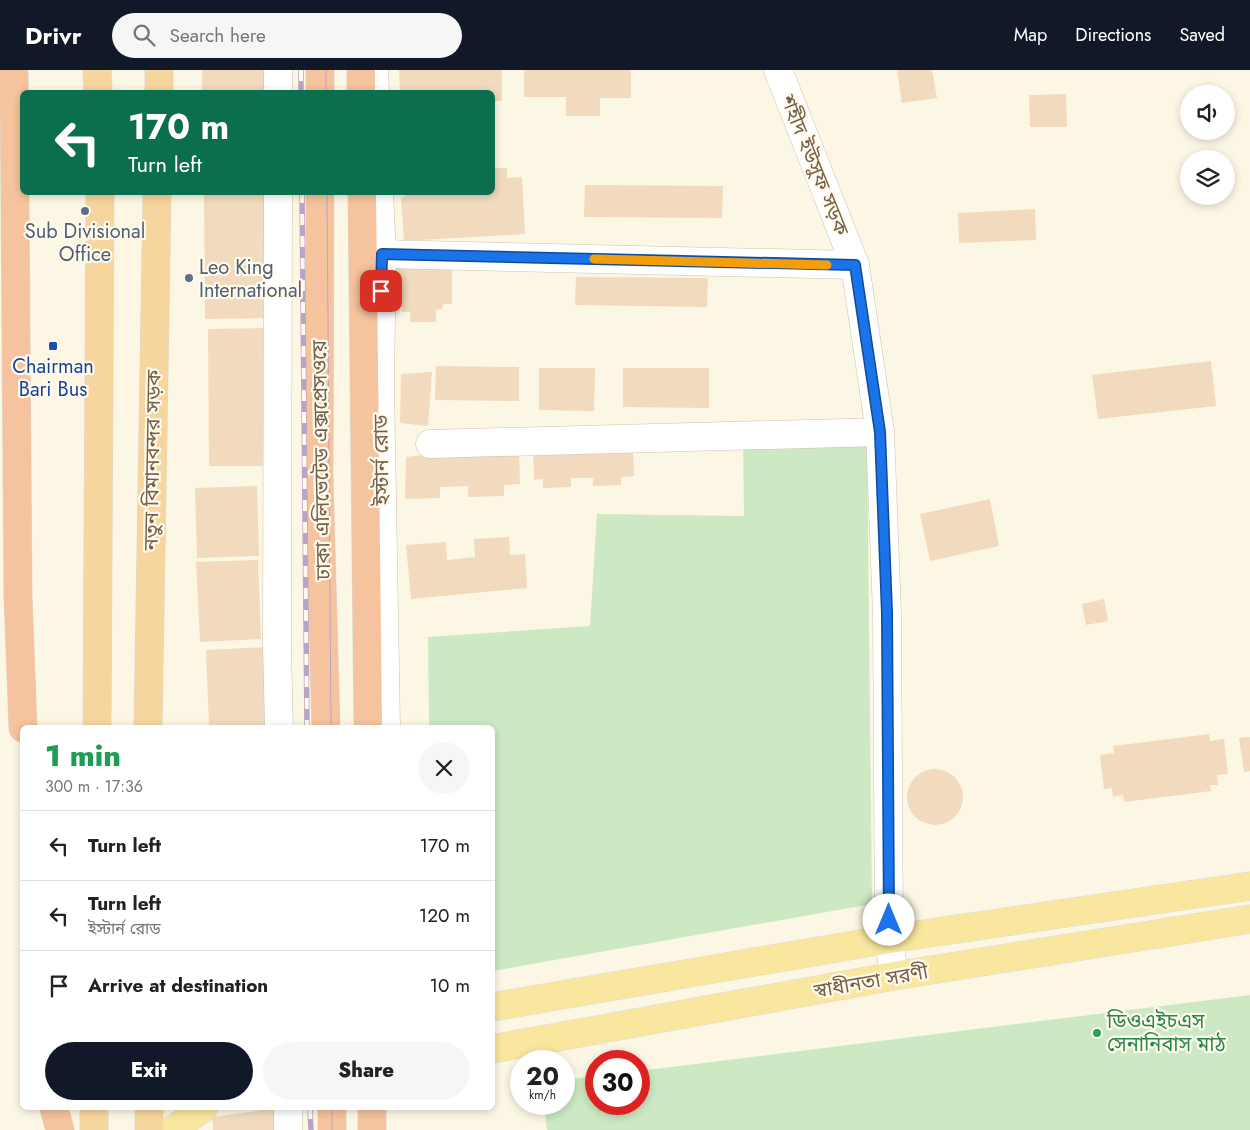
<!DOCTYPE html>
<meta charset="utf-8">
<style>
body{margin:0;font-family:Jost,"Noto Sans Bengali",sans-serif;background:#f6f6f6;color:#222;height:100vh;display:flex;flex-direction:column;font-size:19px;white-space:nowrap}
*{box-sizing:border-box;margin:0}
p{font-size:16px;color:#767676}
.icon{flex:none;width:28px;height:28px;fill:none;stroke:currentColor;stroke-width:2;stroke-linecap:round;stroke-linejoin:round}
.map{position:relative;flex:1;overflow:hidden}
.drawer{position:absolute;left:20px;top:655px;width:475px;height:385px;display:flex;flex-direction:column;background:#fff;border-radius:8px;box-shadow:0 2px 8px #0003}
.drawer>*{flex:none}
.top-card{position:absolute;left:20px;top:20px;width:475px;height:105px;border-radius:8px;box-shadow:0 2px 8px #0003;background:#0b6e4f;color:#fff;overflow:hidden}
.fabs{position:absolute;left:1180px;top:15px;display:grid;gap:10px}
.fabs a{display:grid;place-items:center;width:55px;height:55px;border-radius:50%;background:#fff;box-shadow:0 2px 8px #0003;font-size:25px}
.speed{position:absolute;left:510px;top:980px;display:flex;gap:10px;font-size:25px;font-weight:700;text-align:center}
.speed>*{display:grid;place-content:center;width:65px;height:65px;border-radius:50%;background:#fff;box-shadow:0 2px 8px #0003;line-height:1}
.speed small{font-size:12px;font-weight:400}
.speed .limit{border:8px solid #d22;background:#fff;color:#111}
.pin{position:absolute;display:grid;place-items:center;width:42px;height:42px;color:#fff;margin:-21px;border-radius:10px;box-shadow:0 2px 8px #0006}
.me{position:absolute;width:55px;margin:-28px;rotate:0deg;stroke-linejoin:round;filter:drop-shadow(0 0 4px #0008)}
.turn{display:flex;align-items:center;gap:18px;height:105px;padding:0 25px;font-size:22px}
.turn .icon{width:65px;height:65px;stroke-width:2.5}
.turn b{display:block;font-size:35px;line-height:42px}
.round{display:grid;place-items:center;flex:none;width:52px;height:52px;border-radius:26px;background:#f6f6f6}
.headline{display:flex;align-items:center;justify-content:space-between;height:85px;padding:0 25px}
h1{font-size:30px;font-weight:800;line-height:38px;color:#1e9e55}
.primary-button{display:flex;gap:10px;margin-top:auto;padding:10px 25px}
.primary-button a{flex:1;height:58px;border-radius:30px;background:#111827;color:#fff;font-size:20px;font-weight:800;line-height:58px;text-align:center}
.primary-button a+a{background:#f6f6f6;color:#222}
ul{padding:0;list-style:none}
li{display:flex;align-items:center;gap:15px;height:70px;padding:0 25px;border-top:1px solid #e0e0e0}
li div{flex:1}
li b{display:block;font-size:19px}
li em{font-style:normal}
header{display:flex;align-items:center;gap:30px;box-sizing:border-box;height:70px;padding:0 25px;background:#111827;color:#fff}
header strong{font-size:24px}
nav{display:flex;gap:28px;margin-inline-start:auto;font-size:18px}
.search{width:350px;height:45px;background:#f6f6f6;display:flex;align-items:center;gap:12px;box-sizing:border-box;padding:0 18px;border-radius:28px;color:#767676;font-size:19px}
.map>svg:first-child{display:block}
</style>
<header>
<strong>Drivr</strong>
<div class="search"><svg class="icon" aria-label="search" viewBox="0 0 24 24"><circle cx="10" cy="10" r="6"/><path d="M15 15l6 6"/></svg>Search here</div>
<nav><a>Map</a><a>Directions</a><a>Saved</a></nav>
</header>
<div class="map">
<svg width="1250" height="1060" viewBox="0 0 1250 1060">
<rect width="100%" height="100%" fill="#fcf7e5"/>
<g fill="#cce9c3">
<polygon points="867,365 872,834 493,901 492,658 429,657 428,567 590,556 597,444 744,446 743,369"/>
<polygon points="1250,925 1250,1060 547,1060 544,1034 564,1034 564,1010 596,1006 596,1034 639,1034 639,1001"/>
</g>
<g fill="#f1dabd">
<rect x="202" y="0" width="62" height="22"/>
<polygon points="399,0 502,0 502,31 492,31 492,22 400,22"/>
<polygon points="524,0 631,0 631,28 600,28 600,46 566,46 566,27 524,27"/>
<polygon points="897,0 932,0 937,28 902,33"/>
<polygon points="1066,24 1067,57 1030,57 1029,25"/>
<polygon points="492,98 507,98 507,108 522,107 525,164 404,171 401,128 412,122 492,122"/>
<polygon points="585,115 723,116 722,148 584,147"/>
<polygon points="204,122 271,122 272,248 205,249"/>
<polygon points="1035,139 1036,170 959,173 958,143"/>
<polygon points="392,195 452,195 452,234 443,234 442,239 436,240 436,252 410,252 410,242 402,242 402,237 391,237"/>
<polygon points="576,207 708,208 707,237 575,235"/>
<polygon points="271,258 272,396 209,396 208,259"/>
<polygon points="1211,291 1216,336 1098,349 1092,305"/>
<polygon points="436,296 519,297 519,331 435,330"/>
<polygon points="539,298 595,298 594,341 539,340"/>
<polygon points="623,298 709,298 709,338 623,337"/>
<polygon points="432,302 428,356 400,353 401,304"/>
<polygon points="519,375 520,414 504,415 504,426 468,427 468,416 440,417 440,428 405,429 406,387"/>
<polygon points="633,376 634,406 621,407 621,415 593,416 593,408 571,408 571,417 543,418 543,409 534,410 533,379"/>
<polygon points="257,416 259,486 197,488 195,418"/>
<polygon points="990,429 999,476 930,491 920,444"/>
<polygon points="509,467 510,485 525,484 527,518 411,529 406,475 446,472 447,490 475,487 474,469"/>
<polygon points="258,490 261,569 200,572 196,492"/>
<polygon points="1104,529 1108,551 1086,555 1082,534"/>
<polygon points="268,577 271,657 209,658 206,580"/>
<polygon points="1209,664 1210,671 1224,669 1228,704 1217,705 1218,715 1210,715 1211,721 1124,732 1123,725 1113,727 1112,718 1104,719 1100,685 1114,683 1113,676"/>
<polygon points="1250,667 1250,701 1244,702 1239,668"/>
<circle cx="935" cy="727" r="28"/>
<polygon points="279,1038 274,1060 213,1060 212,1047"/>
</g>
<g fill="none" stroke-linecap="round" stroke-linejoin="round">
<defs>
<g id="minor">
<polyline points="374,0 375,22"/>
<polyline points="778,0 855,195 880,362 887,543 889,869 894,906"/>
<polyline points="278,22 278,0"/>
<polyline points="278,122 277,576 279,658"/>
<polyline points="379,122 382,184 380,314 386,658"/>
<polyline points="382,184 855,195"/>
<polyline points="430,374 880,362"/>
<polyline points="288,1038 288,1060"/>
</g>
<g id="primary">
<polyline points="492,937 889,869 1250,816"/>
<polyline points="492,979 894,906 1250,849"/>
<polyline points="173,1060 203,1038"/>
</g>
<g id="trunk">
<polyline points="97,0 98,22"/>
<polyline points="159,22 159,0"/>
<polyline points="97,658 100,122"/>
<polyline points="148,658 157,122"/>
<polyline points="149,1038 149,1060"/>
<polyline points="94,1060 94,1038"/>
</g>
<g id="motorway">
<polyline points="14,0 18,526 23,658"/>
<polyline points="361,0 361,22"/>
<polyline points="320,22 320,0"/>
<polyline points="320,122 319,405 326,658"/>
<polyline points="362,122 368,658"/>
<polyline points="54,1038 60,1060"/>
<polyline points="332,1038 332,1060"/>
<polyline points="372,1038 372,1060"/>
</g>
</defs>
<use href="#minor" stroke="#cdc0ab" stroke-width="29"/>
<use href="#primary" stroke="#ded9d4" stroke-width="29"/>
<use href="#trunk" stroke="#ded9d4" stroke-width="29"/>
<use href="#motorway" stroke="#ded9d4" stroke-width="29"/>
<use href="#minor" stroke="#fff" stroke-width="28"/>
<use href="#primary" stroke="#f9e79f" stroke-width="28"/>
<use href="#trunk" stroke="#f7d59e" stroke-width="28"/>
<use href="#motorway" stroke="#f5c39d" stroke-width="28"/>
<g stroke="#bba3c5" stroke-width="1">
<polyline points="326,0 326,22"/>
<polyline points="327,122 331,658"/>
<polyline points="332,1038 332,1060"/>
</g>
<defs>
<g id="rail">
<polyline points="301,0 301,22"/>
<polyline points="302,122 307,658"/>
<polyline points="310,1038 311,1060"/>
</g>
</defs>
<use href="#rail" stroke="#bba3c5" stroke-width="5.5"/>
<use href="#rail" stroke="#fffaeb" stroke-width="4" stroke-dasharray="11" stroke-linecap="butt"/>
</g>
<g fill="none" stroke-linecap="round" stroke-linejoin="round">
<defs>
<polyline id="route" points="381,221 382,184 855,195 880,362 887,543 889,850"/>
</defs>
<use href="#route" stroke="#114b97" stroke-width="12"/>
<use href="#route" stroke="#1a73e8" stroke-width="9"/>
<polyline stroke="#f59e0b" stroke-width="9" points="594,189 827,195"/>
</g>
<g fill="#5c6f8a" stroke="#fffaeb" stroke-width="2">
<circle cx="85" cy="141" r="5"/>
<circle cx="189" cy="208" r="5"/>
</g>
<rect fill="#1a4fb4" stroke="#fffaeb" stroke-width="2" x="48" y="271" width="10" height="10" rx="2.5"/>
<circle fill="#2e9e5b" stroke="#fffaeb" stroke-width="2" cx="1097" cy="963" r="5"/>
<g text-anchor="middle" stroke-width="4.5" stroke-linejoin="round" paint-order="stroke">
<g font-size="20" fill="#74604a" stroke="#fffaeb">
<text transform="translate(815 95) rotate(68)" y="7">শহীদ ইউসুফ সড়ক</text>
<text transform="translate(152 390) rotate(-89)" y="7">নতুন বিমানবন্দর সড়ক</text>
<text transform="translate(321 390) rotate(-91)" y="7">ঢাকা এলিভেটেড এক্সপ্রেসওয়ে</text>
<text transform="translate(381 390) rotate(-91)" y="7">ইস্টার্ন রোড</text>
<text transform="translate(871 911) rotate(-10)" y="7">স্বাধীনতা সরণী</text>
</g>
<g font-size="20" fill="#4e5e75" stroke="#fffaeb">
<text x="85" y="168">Sub Divisional<tspan x="85" dy="23">Office</tspan></text>
<text x="199" y="204" text-anchor="start">Leo King<tspan x="199" dy="23">International</tspan></text>
</g>
<g font-size="20" fill="#164399" stroke="#fffaeb">
<text x="53" y="303">Chairman<tspan x="53" dy="23">Bari Bus</tspan></text>
</g>
<g font-size="20" fill="#27864d" stroke="#fffaeb" text-anchor="start">
<text x="1107" y="958">ডিওএইচএস<tspan x="1107" dy="23">সেনানিবাস মাঠ</tspan></text>
</g>
</g>
</svg>
<div class="fabs">
<a><svg class="icon" aria-label="sound" viewBox="0 0 24 24"><path d="M4 9h4l5-4v14l-5-4H4zM17 9q2 3 0 6"/></svg></a>
<a><svg class="icon" aria-label="layers" viewBox="0 0 24 24"><path d="M12 4l9 5-9 5-9-5zM3 14l9 5 9-5"/></svg></a>
</div>
<div class="speed"><div>20<small>km/h</small></div><div class="limit">30</div></div>
<div class="pin" style="left:381px;top:221px;background:#d93025"><svg class="icon" aria-label="arrive" viewBox="0 0 24 24"><path d="M6 21V4h12l-3 4 3 4H6"/></svg></div>
<svg class="me" style="left:889px;top:850px" viewBox="-20 -20 40 40"><circle r="19" fill="#fff"/><path d="M0-13L10 11 0 6-10 11z" fill="#1a73e8"/></svg>
<div class="top-card">
<div class="turn"><svg class="icon" aria-label="left" viewBox="0 0 24 24"><path d="M17 20v-9H6M10 6l-5 5 5 5"/></svg><div><b>170 m</b>Turn left</div></div>
</div>
<section class="drawer">
<div class="headline"><div><h1>1 min</h1><p>300 m · 17:36</p></div><a class="round"><svg class="icon" aria-label="close" viewBox="0 0 24 24"><path d="M6 6l12 12M18 6L6 18"/></svg></a></div>
<ul>
<li><svg class="icon" aria-label="left" viewBox="0 0 24 24"><path d="M17 20v-9H6M10 6l-5 5 5 5"/></svg><div><b>Turn left</b></div><em>170 m</em></li>
<li><svg class="icon" aria-label="left" viewBox="0 0 24 24"><path d="M17 20v-9H6M10 6l-5 5 5 5"/></svg><div><b>Turn left</b><p>ইস্টার্ন রোড</p></div><em>120 m</em></li>
<li><svg class="icon" aria-label="arrive" viewBox="0 0 24 24"><path d="M6 21V4h12l-3 4 3 4H6"/></svg><div><b>Arrive at destination</b></div><em>10 m</em></li>
</ul>
<div class="primary-button"><a>Exit</a><a>Share</a></div>
</section>
</div>
